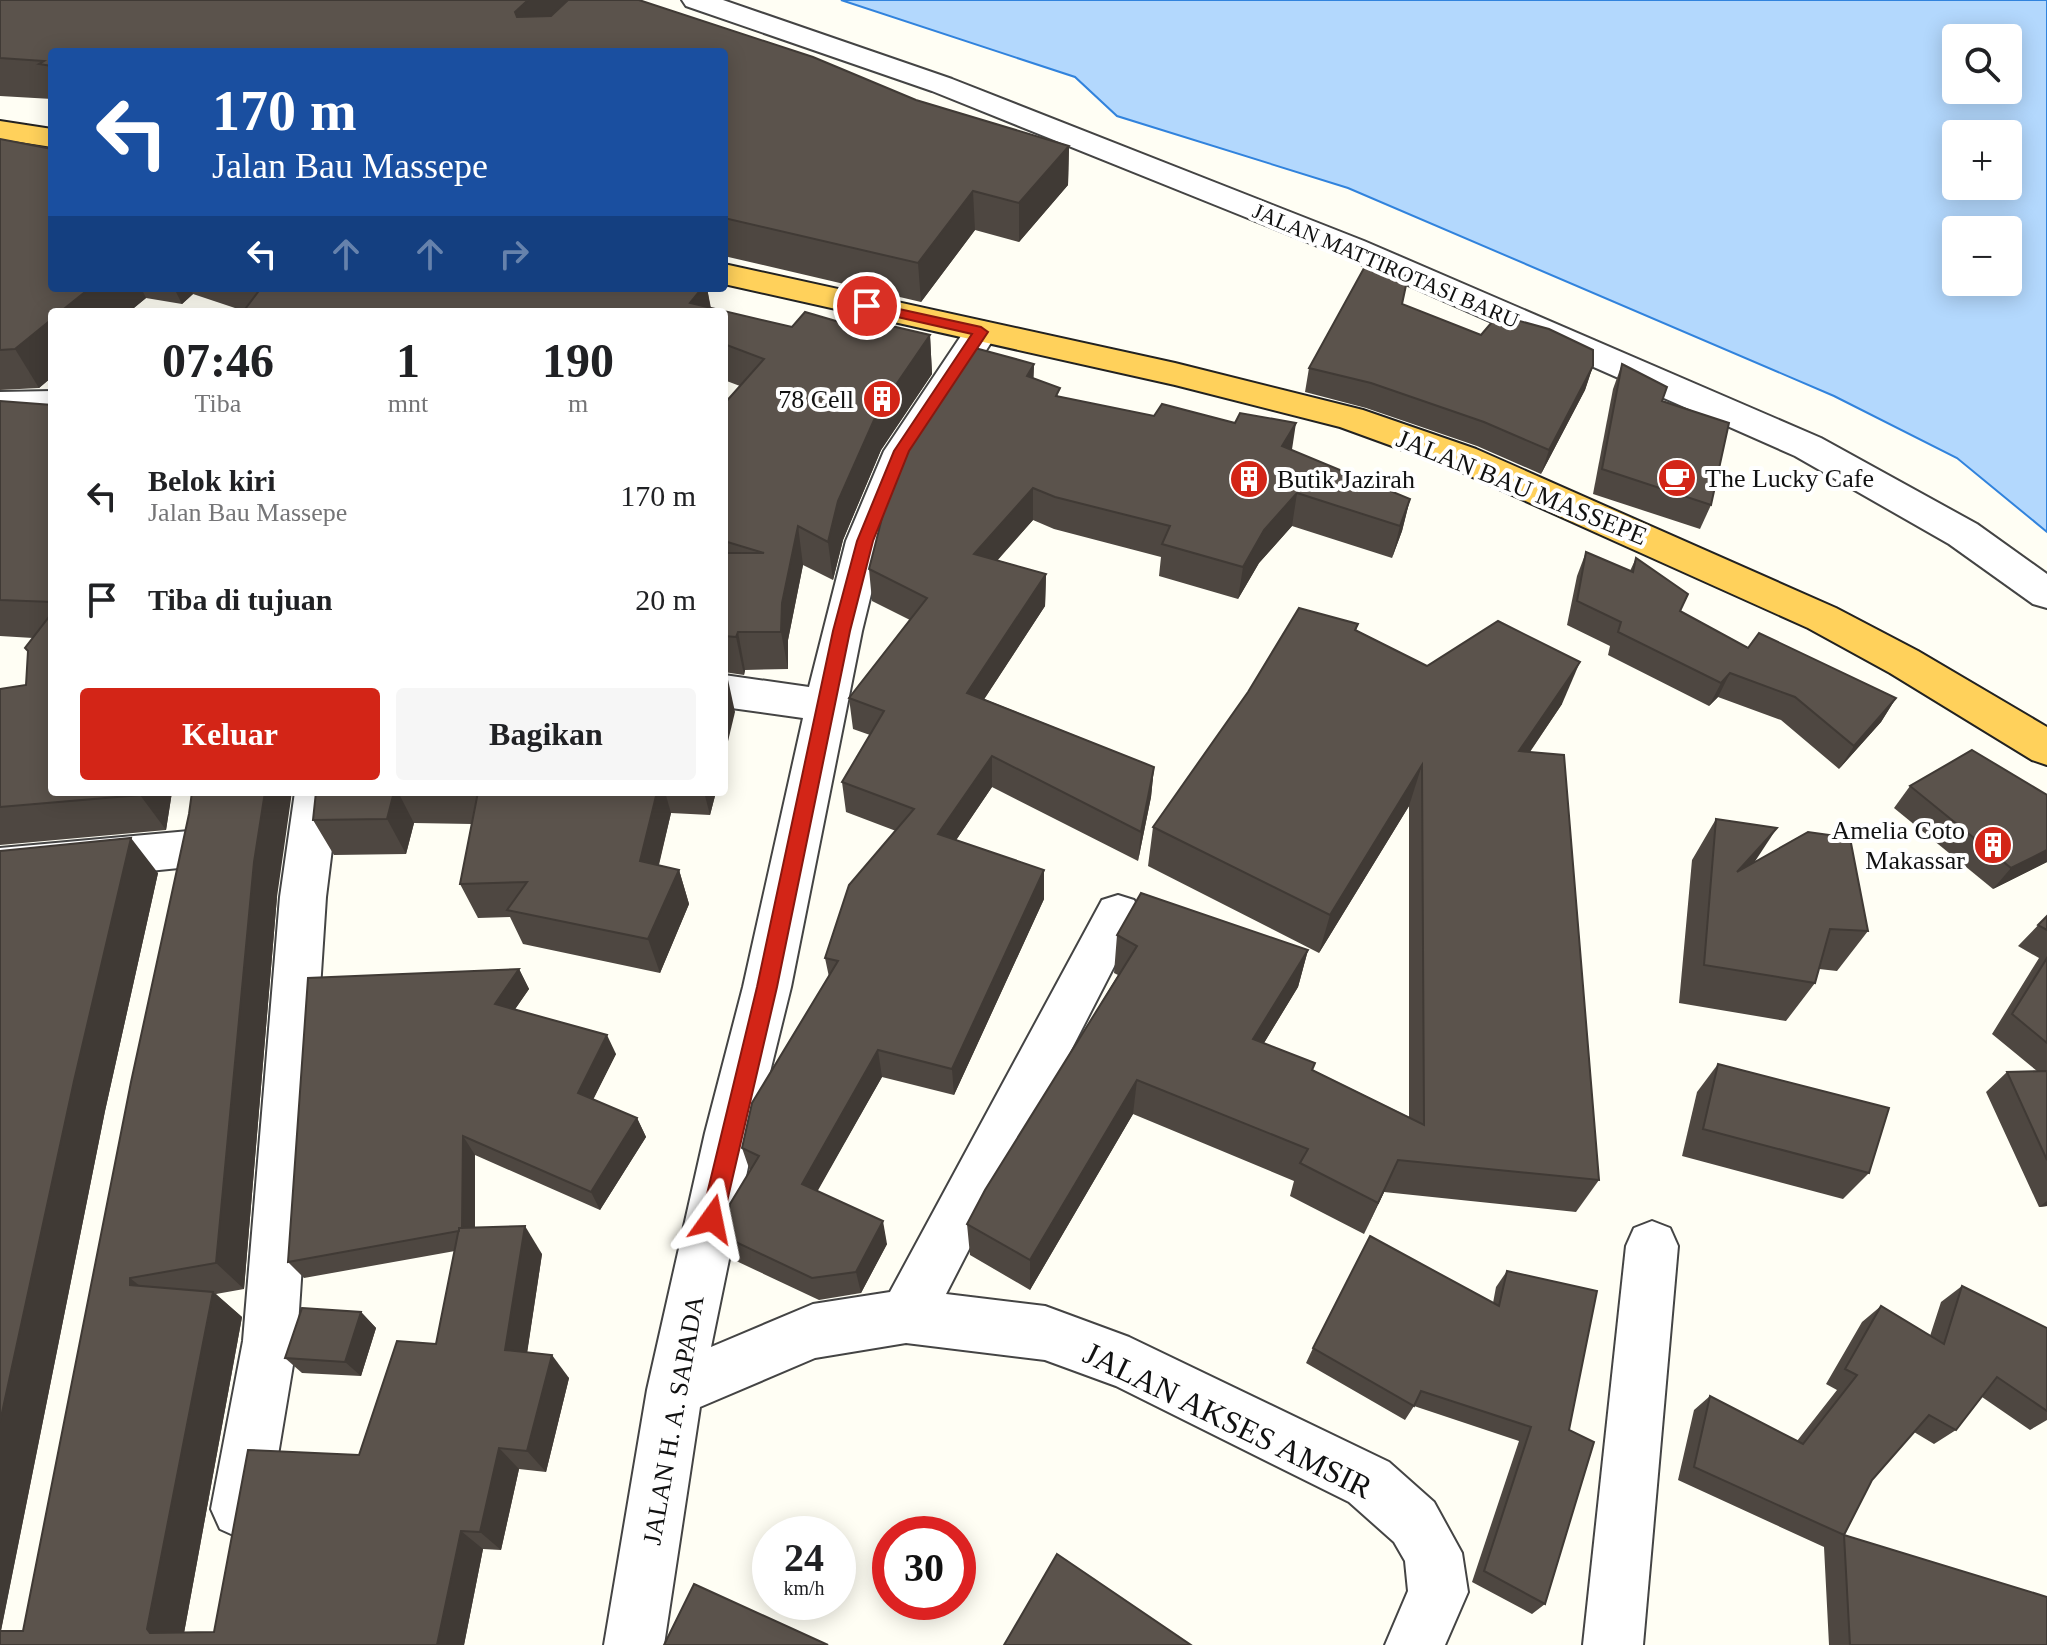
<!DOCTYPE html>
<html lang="id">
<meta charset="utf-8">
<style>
body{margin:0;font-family:Georgia,serif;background:#f6f6f6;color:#202124;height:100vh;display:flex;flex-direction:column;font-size:30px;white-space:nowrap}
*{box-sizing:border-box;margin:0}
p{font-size:26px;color:#757577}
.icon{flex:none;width:44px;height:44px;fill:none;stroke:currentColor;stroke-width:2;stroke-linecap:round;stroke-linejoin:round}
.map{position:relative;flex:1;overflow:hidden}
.panel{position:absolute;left:48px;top:308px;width:680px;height:488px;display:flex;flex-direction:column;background:#fff;border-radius:8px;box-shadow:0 4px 20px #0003}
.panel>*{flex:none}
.guide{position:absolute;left:48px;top:48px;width:680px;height:244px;border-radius:8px;box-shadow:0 4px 20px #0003;background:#1a4fa0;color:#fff;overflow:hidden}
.tools{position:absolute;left:1942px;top:24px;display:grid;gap:16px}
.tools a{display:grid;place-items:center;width:80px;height:80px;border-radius:8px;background:#fff;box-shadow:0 4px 20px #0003;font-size:40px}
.speed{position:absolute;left:752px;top:1516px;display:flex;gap:16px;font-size:40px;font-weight:700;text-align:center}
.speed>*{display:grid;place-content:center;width:104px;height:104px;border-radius:50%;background:#fff;box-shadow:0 4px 20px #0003;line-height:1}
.speed small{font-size:20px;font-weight:400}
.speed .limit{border:12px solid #d22;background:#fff;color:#111}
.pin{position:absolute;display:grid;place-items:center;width:68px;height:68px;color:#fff;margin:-34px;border:4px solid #fff;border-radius:50%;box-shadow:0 2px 8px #0007}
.me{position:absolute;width:88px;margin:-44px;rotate:12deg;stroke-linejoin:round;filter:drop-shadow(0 0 6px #0008)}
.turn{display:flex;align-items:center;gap:28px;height:168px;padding:0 32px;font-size:36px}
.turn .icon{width:104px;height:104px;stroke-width:2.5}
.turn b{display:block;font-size:56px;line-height:68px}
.lanes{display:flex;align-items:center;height:76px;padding:0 32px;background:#0003;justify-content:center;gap:40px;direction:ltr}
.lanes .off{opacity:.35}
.eta{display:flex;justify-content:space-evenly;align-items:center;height:136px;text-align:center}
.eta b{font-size:48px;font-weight:600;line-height:56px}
.button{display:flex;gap:16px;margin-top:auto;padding:16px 32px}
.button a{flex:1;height:92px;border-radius:8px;background:#d32517;color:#fff;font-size:32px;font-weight:600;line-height:92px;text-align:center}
.button a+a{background:#f6f6f6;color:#202124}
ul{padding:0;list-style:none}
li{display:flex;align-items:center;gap:24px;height:104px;padding:0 32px}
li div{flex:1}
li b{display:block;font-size:30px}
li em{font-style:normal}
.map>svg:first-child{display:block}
</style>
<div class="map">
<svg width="2047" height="1645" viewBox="0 0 2047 1645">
<rect width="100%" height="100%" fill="#fffef4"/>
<path fill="#b3d8fd" stroke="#3183dd" stroke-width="2" fill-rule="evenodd" d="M 841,0 L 2047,0 L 2047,532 L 1957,458 L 1834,396 L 1348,188 L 1117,116 L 1075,77 ZM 1956,38 L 2008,38 L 2008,90 L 1956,90 ZM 1956,134 L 2008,134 L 2008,186 L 1956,186 ZM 1956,230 L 2008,230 L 2008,282 L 1956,282 Z"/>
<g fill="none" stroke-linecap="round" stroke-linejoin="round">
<defs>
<g id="minor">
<polygon points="682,0 723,0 952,79 1364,241 1821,438 1977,524 2047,574 2047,608 2033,604 1949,544 1795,456 1340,255 932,91 686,6"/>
<polygon points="981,321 993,324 998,332 920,452 884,541 862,631 791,987 755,1133 711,1347 813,1304 890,1292 1102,900 1118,895 1134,900 1141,914 946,1294 1045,1306 1129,1337 1389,1462 1434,1502 1462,1553 1468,1592 1445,1645 1385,1645 1408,1591 1405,1561 1394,1542 1349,1502 1116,1386 1045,1360 906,1343 815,1358 700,1407 664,1645 604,1645 647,1390 705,1133 743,987 803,718 724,707 724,675 809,687 846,541 884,451 969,324"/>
<polygon points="52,391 52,415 0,416 0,392"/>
<polygon points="295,792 339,792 326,897 297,1341 269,1509 260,1529 240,1538 220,1529 211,1509 243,1341 280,897"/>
<polygon points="189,831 205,836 211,849 205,862 189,867 0,886 0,848"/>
<polygon points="1652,1221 1670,1228 1678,1246 1643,1645 1583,1645 1626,1246 1634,1228"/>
</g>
<g id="trunk">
<polygon points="0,121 52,129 52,147 0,139"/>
<polygon points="724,264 1175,363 1363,410 1476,449 1836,608 1918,651 2047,727 2047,765 2032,760 1890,673 1808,628 1450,467 1340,427 1175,385 724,284"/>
</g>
</defs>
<use href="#minor" stroke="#444" stroke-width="4"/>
<use href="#trunk" stroke="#222" stroke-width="4"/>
<use href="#minor" fill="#fff" fill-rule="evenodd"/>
<use href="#trunk" fill="#ffd15b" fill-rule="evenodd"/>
</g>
<g fill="#4e4741">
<polygon points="0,0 639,0 813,57 916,100 1069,146 1068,185 1019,242 975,230 921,302 724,256 724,52 52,52 52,99 0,96"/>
<polygon points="0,139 52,149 52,288 707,288 711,308 792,327 805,312 853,326 857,318 930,335 932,374 881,450 843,540 833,580 803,565 788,640 788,669 745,670 744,675 724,672 724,404 740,386 724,380 724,312 243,312 244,311 193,294 182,304 146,298 129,312 52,312 52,377 39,388 0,390"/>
<polygon points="1402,304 1481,335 1593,366 1585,390 1541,474 1477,446 1366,408 1305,392 1309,368"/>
<polygon points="1034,364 1033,378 1060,397 1292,450 1410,499 1402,531 1392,558 1292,526 1259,563 1238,599 1159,576 1161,557 1054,529 1033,520 997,560 1046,574 1045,606 984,699 1154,767 1151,797 1138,861 992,787 956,840 1044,870 1044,899 954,1095 882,1077 817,1191 887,1244 861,1293 819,1300 732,1259 723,1236 750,1171 742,1148 829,977 825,958 896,831 846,812 842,782 870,735 853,729 849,698 910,620 872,601 869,569"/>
<polygon points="1622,364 1662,401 1711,505 1700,529 1593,494 1613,389"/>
<polygon points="0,401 52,405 52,792 172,792 166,830 0,845 0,689 26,685 33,638 0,636"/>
<polygon points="1586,552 1630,571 1636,558 1680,611 1748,648 1896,698 1881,722 1839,769 1781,720 1718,697 1709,706 1608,655 1610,646 1567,625 1577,576"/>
<polygon points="1358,624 1356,630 1427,666 1562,704 1530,752 1599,1180 1576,1212 1384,1192 1364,1234 1290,1196 1294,1181 1133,1114 1030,1290 970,1255 967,1224 1118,975 1114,973 1117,935 1308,950 1298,987 1264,1043 1313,1070 1409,1117 1409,806 1319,953 1148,866 1153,827"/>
<polygon points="1910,786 2047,795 2047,862 1993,889 1894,808"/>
<polygon points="316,792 716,792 710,815 671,813 659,865 679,870 689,904 660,973 523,944 510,917 478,918 460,884 472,824 414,823 406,854 334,855 313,820"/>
<polygon points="1716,819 1755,862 1868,931 1837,971 1819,969 1815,983 1786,1021 1679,1003 1692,860"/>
<polygon points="0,851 158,873 105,1111 1,1631 23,1631 131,1082 277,897 244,1289 216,1294 242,1317 184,1633 214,1632 359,1455 436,1344 455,1251 304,1278 288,1262 519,969 529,989 515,1009 616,1054 593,1099 637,1118 646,1137 600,1210 475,1155 475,1228 542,1254 527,1352 569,1378 546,1472 519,1469 501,1550 483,1549 464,1645 0,1645"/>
<polygon points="2047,916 2047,1206 2039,1207 1986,1092 2007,1072 2037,1071 1992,1034 2039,958 2018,946"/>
<polygon points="1718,1064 1869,1173 1843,1199 1682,1156 1697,1092"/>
<polygon points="1507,1271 1569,1430 1545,1604 1532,1614 1472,1582 1519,1441 1414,1406 1405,1420 1306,1363 1313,1348 1493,1303 1496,1287"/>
<polygon points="1962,1286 2047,1328 2047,1420 2030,1430 1982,1397 1956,1430 1934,1444 1914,1432 1872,1480 1844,1535 2047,1645 1829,1645 1824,1547 1678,1480 1694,1410 1710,1396 1797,1441 1837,1390 1826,1384 1862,1322 1881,1306 1930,1336 1941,1302"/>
<polygon points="361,1312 376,1328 361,1376 302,1373 285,1358"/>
</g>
<g fill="#403a35">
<polygon points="528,0 567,0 525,50 515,12"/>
<polygon points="1069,146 1068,185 1019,242 1019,203"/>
<polygon points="973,191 975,230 921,302 918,263"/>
<polygon points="90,288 141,288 146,298 129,312 60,312"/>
<polygon points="174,288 190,288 193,294 182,304"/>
<polygon points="702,288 707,288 711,312 690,303"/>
<polygon points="52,319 52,377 39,388 15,349"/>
<polygon points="930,335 932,374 881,450 843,540 833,580 828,542 838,501 878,411"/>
<polygon points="1034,364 1033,396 1027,376"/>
<polygon points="1593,366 1585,390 1541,474 1549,450"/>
<polygon points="1296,423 1291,456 1282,446"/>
<polygon points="1033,488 1033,520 975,586 974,554"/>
<polygon points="1297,493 1292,526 1259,563 1238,599 1243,567 1264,530"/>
<polygon points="1410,499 1402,531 1392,558 1400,526"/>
<polygon points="798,526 803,565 788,640 788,669 781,632 782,603"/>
<polygon points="1046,574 1045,606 968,724 967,693"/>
<polygon points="738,632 745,670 744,675 736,637"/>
<polygon points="1580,662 1562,704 1503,791 1519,751"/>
<polygon points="1730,673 1718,697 1709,706 1721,683"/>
<polygon points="727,675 735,712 724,758 724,686"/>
<polygon points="1896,698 1881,722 1839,769 1854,746"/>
<polygon points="992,756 992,787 940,864 938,834"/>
<polygon points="1422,765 1409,806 1319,953 1330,915"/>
<polygon points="1154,767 1151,797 1138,861 1141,832"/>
<polygon points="141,792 172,792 166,830 140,795"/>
<polygon points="265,792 292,792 277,897 244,1289 216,1263 254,862"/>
<polygon points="394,792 398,792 414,823 406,854 387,819"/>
<polygon points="657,792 665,792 671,813 651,896 640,861"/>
<polygon points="704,792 716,792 710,815"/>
<polygon points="1777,828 1750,869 1737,872"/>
<polygon points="131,838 158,873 105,1111 0,1635 0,1422 74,1081"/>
<polygon points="2047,850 2047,862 1993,889 2011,868"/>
<polygon points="679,870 689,904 660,973 648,939"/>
<polygon points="1044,870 1044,899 954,1095 952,1069"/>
<polygon points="1308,950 1298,987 1245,1074 1253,1039"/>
<polygon points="519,969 529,989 505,1024 495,1004"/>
<polygon points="607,1035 616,1054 587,1112 578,1093"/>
<polygon points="878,1050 882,1077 808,1208 802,1184"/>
<polygon points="1137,1080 1133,1114 1030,1290 1030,1260"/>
<polygon points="637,1118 646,1137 600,1210 591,1192"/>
<polygon points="463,1136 475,1155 475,1247 462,1230"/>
<polygon points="1398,1160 1384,1192 1364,1234 1378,1203"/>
<polygon points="2047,1201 2047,1206 2039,1207"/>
<polygon points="883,1221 887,1244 861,1293 856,1272"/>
<polygon points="525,1226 542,1254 524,1374 505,1350"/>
<polygon points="130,1278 162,1304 130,1285"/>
<polygon points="213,1292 242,1317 182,1644 150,1633 147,1629"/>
<polygon points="361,1312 376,1328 361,1376 345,1362"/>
<polygon points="552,1355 569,1378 546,1472 527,1451"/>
<polygon points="499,1448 519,1469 501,1550 480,1532"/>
<polygon points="461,1531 483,1549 464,1645 437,1645"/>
</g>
<g fill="#5b534c" stroke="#403a35" stroke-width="2">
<polygon points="0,0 528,0 515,12 517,17 551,16 568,0 639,0 813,57 916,100 1069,146 1019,203 973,191 918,263 724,218 724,52 52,52 52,66 39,64 44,61 0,58"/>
<polygon points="0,139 52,149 52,288 90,288 60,312 52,312 52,319 15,349 0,350"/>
<polygon points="1364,268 1408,276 1402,304 1481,335 1498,315 1549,329 1593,350 1593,366 1549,450 1484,422 1371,383 1309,368"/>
<polygon points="261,288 702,288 690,303 792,327 805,312 853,326 857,318 930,335 878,411 838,501 828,542 798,526 782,603 781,632 738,632 736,637 724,636 724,553 764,553 724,541 724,404 764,359 724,344 724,312 243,312"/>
<polygon points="975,348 1034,364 1027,376 1060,388 1056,396 1154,416 1162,404 1235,423 1240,413 1296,423 1282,446 1410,499 1400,526 1297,493 1264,530 1243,567 1162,544 1170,526 1055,497 1033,488 974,554 1046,574 967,693 1154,767 1141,832 992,756 938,834 1044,870 952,1069 878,1050 802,1184 883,1221 856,1272 812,1278 723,1236 730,1204 759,1156 742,1148 752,1103 838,961 825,958 849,885 914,809 842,782 884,711 849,698 927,598 869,569 884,510 921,421 968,350"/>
<polygon points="1622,364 1667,387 1662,401 1729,423 1711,505 1602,469"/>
<polygon points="0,401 52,405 52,602 0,600"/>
<polygon points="1586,552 1633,572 1636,558 1688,594 1680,611 1748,648 1759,633 1896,698 1854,746 1795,697 1730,673 1721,683 1618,632 1621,622 1577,601"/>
<polygon points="1299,608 1358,624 1355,630 1427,666 1498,621 1580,662 1519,751 1564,755 1599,1180 1398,1160 1378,1203 1300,1163 1308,1149 1137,1080 1030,1260 967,1224 985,1190 1137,946 1117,935 1141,893 1308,950 1253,1039 1315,1063 1312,1070 1424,1125 1422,765 1330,915 1153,827 1248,692"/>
<polygon points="52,613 52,792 141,792 140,795 0,807 0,689 26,685 28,651 25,648"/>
<polygon points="1972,750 2047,795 2047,850 2011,868 1910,786"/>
<polygon points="192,792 265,792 254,862 216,1263 130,1278 130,1285 213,1292 147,1629 150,1633 214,1632 248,1450 359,1455 397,1341 436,1344 459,1228 525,1226 505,1350 552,1355 527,1451 499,1448 480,1532 461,1531 437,1645 0,1645 0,1631 23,1631 131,1082 189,814"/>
<polygon points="316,792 394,792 387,819 313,820"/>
<polygon points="478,792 657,792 640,861 679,870 648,939 507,910 527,882 460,884"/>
<polygon points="1716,819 1777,828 1737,872 1808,832 1850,838 1868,931 1830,929 1815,983 1704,965"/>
<polygon points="131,838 74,1081 0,1422 0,851"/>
<polygon points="2047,916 2047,930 2038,925"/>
<polygon points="2047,958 2047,1043 2012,1014"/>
<polygon points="519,969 495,1004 607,1035 578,1093 637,1118 591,1192 463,1136 462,1228 459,1228 459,1231 288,1262 308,978"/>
<polygon points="1718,1064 1889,1108 1869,1173 1703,1129"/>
<polygon points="2047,1071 2047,1160 2007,1072"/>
<polygon points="1370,1236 1499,1306 1507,1271 1597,1291 1569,1430 1594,1442 1545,1604 1484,1571 1531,1427 1421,1391 1414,1406 1313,1348"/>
<polygon points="1962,1286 2047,1328 2047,1411 1997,1377 1956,1430 1929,1415 1872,1480 1844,1535 1694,1467 1710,1396 1803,1444 1857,1375 1845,1369 1881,1306 1944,1344"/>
<polygon points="302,1308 361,1312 345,1362 285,1358"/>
<polygon points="1844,1535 2047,1597 2047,1645 1850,1645"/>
<polygon points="1057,1554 1191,1645 1004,1645"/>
<polygon points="694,1584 828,1645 664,1645"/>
</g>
<polygon fill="#d32517" stroke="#89180f" stroke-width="2" points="867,302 981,327 988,332 909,451 873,541 850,631 777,987 723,1219 719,1226 712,1229 704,1226 701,1219 757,987 833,631 857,541 894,451 972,334 862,309 862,303"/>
<defs>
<symbol id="building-disc" viewBox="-11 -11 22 22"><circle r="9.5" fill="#d32517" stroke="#fff"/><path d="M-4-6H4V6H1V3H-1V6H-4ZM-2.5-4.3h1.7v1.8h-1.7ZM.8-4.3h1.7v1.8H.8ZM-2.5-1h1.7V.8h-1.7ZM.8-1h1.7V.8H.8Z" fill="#fff"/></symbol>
<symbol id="cafe-disc" viewBox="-11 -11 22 22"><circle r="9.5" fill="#d32517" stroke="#fff"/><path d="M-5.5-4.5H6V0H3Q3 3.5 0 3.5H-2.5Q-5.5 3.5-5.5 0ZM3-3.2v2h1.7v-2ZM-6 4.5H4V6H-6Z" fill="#fff"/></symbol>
</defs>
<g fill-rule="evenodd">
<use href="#building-disc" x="860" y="377" width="44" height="44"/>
<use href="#cafe-disc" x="1655" y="456" width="44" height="44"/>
<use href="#building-disc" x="1227" y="457" width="44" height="44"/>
<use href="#building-disc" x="1971" y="823" width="44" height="44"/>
</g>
<g text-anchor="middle" stroke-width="8" stroke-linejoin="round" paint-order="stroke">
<g font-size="22" fill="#111" stroke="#fff">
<text transform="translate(1386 265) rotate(23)" y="8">JALAN MATTIROTASI BARU</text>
</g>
<g font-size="26" fill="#111" stroke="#fff" text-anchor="end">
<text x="854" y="408">78 Cell</text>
<text x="1705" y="487" text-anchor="start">The Lucky Cafe</text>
<text x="1277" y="488" text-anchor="start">Butik Jazirah</text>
<text x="1965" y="839">Amelia Coto<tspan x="1965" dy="30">Makassar</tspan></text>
</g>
<g font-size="26" fill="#111" stroke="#fff">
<text transform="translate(1522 487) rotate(22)" y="9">JALAN BAU MASSEPE</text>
<text transform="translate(673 1420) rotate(-80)" y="9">JALAN H. A. SAPADA</text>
</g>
<g font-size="32" fill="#111" stroke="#fff">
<text transform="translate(1228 1420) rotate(26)" y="11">JALAN AKSES AMSIR</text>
</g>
</g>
</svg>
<div class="tools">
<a><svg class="icon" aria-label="search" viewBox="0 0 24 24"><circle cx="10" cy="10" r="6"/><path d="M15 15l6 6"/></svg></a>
<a>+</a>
<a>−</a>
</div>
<div class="speed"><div>24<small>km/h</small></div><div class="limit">30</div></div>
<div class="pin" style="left:867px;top:306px;background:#d93025"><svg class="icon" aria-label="arrive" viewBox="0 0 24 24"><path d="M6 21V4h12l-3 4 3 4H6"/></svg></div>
<svg class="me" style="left:712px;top:1219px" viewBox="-20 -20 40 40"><path d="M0-17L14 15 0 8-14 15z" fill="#d32517" stroke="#fff" stroke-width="4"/></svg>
<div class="guide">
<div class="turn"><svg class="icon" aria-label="left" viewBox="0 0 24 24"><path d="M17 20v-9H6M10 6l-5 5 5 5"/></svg><div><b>170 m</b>Jalan Bau Massepe</div></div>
<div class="lanes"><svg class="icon" aria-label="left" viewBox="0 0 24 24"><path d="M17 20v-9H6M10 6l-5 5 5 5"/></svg><svg class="icon off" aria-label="ahead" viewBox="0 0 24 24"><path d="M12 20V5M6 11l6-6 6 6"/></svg><svg class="icon off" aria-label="ahead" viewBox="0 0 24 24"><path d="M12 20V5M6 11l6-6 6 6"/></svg><svg class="icon off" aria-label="right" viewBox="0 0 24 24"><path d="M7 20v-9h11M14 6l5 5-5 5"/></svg></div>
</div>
<section class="panel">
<div class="eta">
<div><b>07:46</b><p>Tiba</p></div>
<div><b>1</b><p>mnt</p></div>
<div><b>190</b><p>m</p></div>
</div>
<ul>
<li><svg class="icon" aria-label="left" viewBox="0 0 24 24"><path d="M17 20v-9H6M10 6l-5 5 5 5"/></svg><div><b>Belok kiri</b><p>Jalan Bau Massepe</p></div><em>170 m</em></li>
<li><svg class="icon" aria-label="arrive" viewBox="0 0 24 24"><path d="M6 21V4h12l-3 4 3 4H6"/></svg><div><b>Tiba di tujuan</b></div><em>20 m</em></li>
</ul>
<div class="button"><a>Keluar</a><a>Bagikan</a></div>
</section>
</div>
